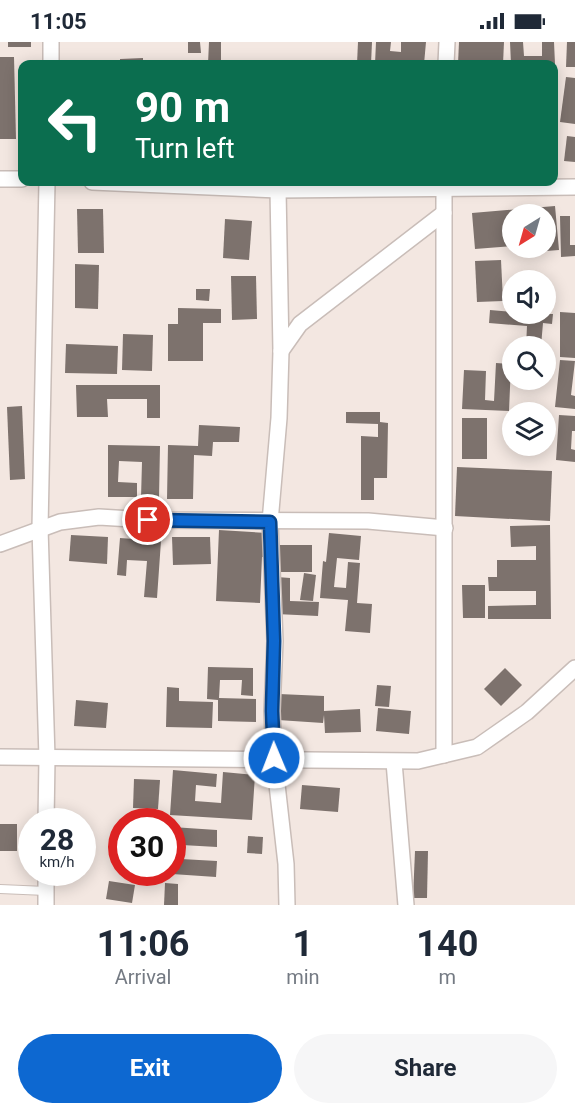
<!DOCTYPE html>
<style>
body{margin:0;font-family:Roboto,sans-serif;background:#f6f6f7;color:#1f2937;height:100vh;display:flex;flex-direction:column;font-size:22px;white-space:nowrap}
*{box-sizing:border-box;margin:0}
p{font-size:20px;color:#747a83}
.icon{flex:none;width:33px;height:33px;fill:none;stroke:currentColor;stroke-width:2;stroke-linecap:round;stroke-linejoin:round}
.map{position:relative;height:863px;overflow:hidden}
.sheet{display:flex;flex-direction:column;background:#fff;flex:1}
.sheet>*{flex:none}
.banner{position:absolute;left:18px;top:18px;width:540px;height:126px;border-radius:12px;box-shadow:0 3px 15px #0003;background:#0b6e4f;color:#fff;overflow:hidden}
.needle{width:39px;rotate:217deg}
.tools{position:absolute;left:502px;top:162px;display:grid;gap:12px}
.tools a{display:grid;place-items:center;width:54px;height:54px;border-radius:50%;background:#fff;box-shadow:0 3px 15px #0003;font-size:30px}
.speed{position:absolute;left:18px;top:766px;display:flex;gap:12px;font-size:30px;font-weight:700;text-align:center}
.speed>*{display:grid;place-content:center;width:78px;height:78px;border-radius:50%;background:#fff;box-shadow:0 3px 15px #0003;line-height:1}
.speed small{font-size:15px;font-weight:400}
.speed .limit{border:9px solid #d22;background:#fff;color:#111}
.pin{position:absolute;display:grid;place-items:center;width:51px;height:51px;color:#fff;margin:-26px;border:3px solid #fff;border-radius:50%;box-shadow:0 2px 6px #0007}
.me{position:absolute;width:66px;margin:-33px;rotate:359deg;stroke-linejoin:round;filter:drop-shadow(0 0 4px #0008)}
.turn{display:flex;align-items:center;gap:21px;height:126px;padding:0 18px;font-size:27px}
.turn .icon{width:78px;height:78px;stroke-width:2.5}
.turn b{display:block;font-size:42px;line-height:51px}
.eta{display:flex;justify-content:space-evenly;align-items:center;height:102px;text-align:center}
.eta b{font-size:36px;font-weight:700;line-height:42px}
.action{display:flex;gap:12px;margin-top:auto;padding:12px 18px}
.action a{flex:1;height:69px;border-radius:36px;background:#0d68d1;color:#fff;font-size:24px;font-weight:700;line-height:69px;text-align:center}
.action a+a{background:#f6f6f7;color:#1f2937}
.status{display:flex;justify-content:space-between;align-items:center;height:42px;padding:0 30px;background:#fff;direction:ltr}
.status svg{height:16px;fill:currentColor}
.map>svg:first-child{display:block}
</style>
<div class="status"><b>11:05</b><svg viewBox="0 0 49 12"><path d="M0 12V9h3v3zM5 12V6h3v6zM10 12V3h3v9zM15 12V0h3v12zM26 1h20v11H26zM47 4h2v5h-2z"/></svg></div>
<div class="map">
<svg width="575" height="863" viewBox="0 0 575 863">
<rect width="100%" height="100%" fill="#f3e7e1"/>
<g fill="#7d726d">
<rect x="8" y="0" width="23" height="5"/>
<polygon points="188,0 200,0 201,11 188,11"/>
<polygon points="209,0 221,0 221,18 255,19 255,22 208,22"/>
<polygon points="358,0 372,0 371,22 357,22"/>
<polygon points="376,0 391,0 390,9 401,10 401,0 426,0 424,22 375,22"/>
<polygon points="459,0 504,0 503,22 458,22"/>
<polygon points="510,0 523,0 524,14 542,14 542,0 554,0 555,22 511,22"/>
<polygon points="567,0 575,0 575,25 566,25"/>
<polygon points="0,15 14,15 16,97 0,97"/>
<polygon points="143,16 143,22 120,22 120,17"/>
<polygon points="566,35 575,36 575,82 560,80"/>
<polygon points="554,36 556,36 558,73 554,73"/>
<polygon points="567,94 575,95 575,120 564,119"/>
<polygon points="555,164 559,208 534,210 533,206 546,206 546,172 513,172 513,204 475,207 472,171"/>
<polygon points="77,167 103,167 104,211 78,211"/>
<polygon points="560,174 570,174 570,203 575,203 575,214 561,215"/>
<polygon points="225,177 252,179 249,218 223,216"/>
<polygon points="501,218 503,259 477,260 475,219"/>
<polygon points="75,222 99,223 98,267 75,266"/>
<polygon points="231,234 256,234 257,277 232,278"/>
<polygon points="196,247 210,247 209,259 196,258"/>
<polygon points="178,266 221,267 221,281 203,281 203,319 168,319 168,282 178,282"/>
<polygon points="490,268 513,270 513,272 553,272 552,282 543,281 541,304 526,304 527,284 489,281"/>
<polygon points="560,270 575,271 575,316 560,315"/>
<polygon points="123,292 153,293 152,329 122,328"/>
<polygon points="66,302 118,304 117,332 65,331"/>
<polygon points="560,318 575,319 571,353 575,354 575,367 555,365"/>
<polygon points="496,321 511,322 509,369 462,367 464,328 486,329 485,358 494,359"/>
<polygon points="76,343 160,343 160,376 147,376 147,357 107,357 108,375 77,375"/>
<polygon points="22,364 25,437 10,438 7,365"/>
<polygon points="346,370 380,370 380,380 388,381 387,436 374,436 374,458 361,458 361,394 378,395 378,382 346,381"/>
<polygon points="559,373 575,374 575,389 572,389 571,407 575,408 575,420 556,418"/>
<rect x="462" y="376" width="25" height="41"/>
<polygon points="199,383 240,385 239,400 213,400 212,414 194,413 193,457 167,457 168,403 198,404"/>
<polygon points="108,403 160,404 159,456 141,456 142,420 119,419 118,440 137,441 137,455 108,455"/>
<polygon points="457,425 552,429 550,479 455,474"/>
<polygon points="550,483 551,577 488,577 488,564 536,563 536,549 489,549 488,535 497,535 497,518 536,518 536,504 511,505 510,484"/>
<polygon points="219,488 267,491 266,515 262,515 260,561 216,559"/>
<polygon points="329,491 361,494 359,518 337,516 334,545 346,546 348,520 360,521 357,561 372,562 370,591 345,589 348,558 320,556 323,519 326,520"/>
<polygon points="71,493 108,495 107,522 69,519"/>
<polygon points="172,495 210,495 211,522 173,523"/>
<polygon points="120,496 161,499 157,556 144,555 147,519 127,518 126,534 117,533"/>
<rect x="279" y="503" width="33" height="27"/>
<polygon points="304,531 316,533 313,559 300,558"/>
<polygon points="277,535 290,536 290,559 319,560 318,574 276,572"/>
<polygon points="462,543 485,543 485,576 463,576"/>
<polygon points="208,625 253,626 253,654 241,653 242,638 220,638 219,656 256,657 256,680 218,679 218,658 207,657"/>
<polygon points="505,626 522,643 501,664 484,647"/>
<polygon points="377,643 391,644 389,665 375,664"/>
<polygon points="167,645 179,646 179,659 213,660 212,686 166,685"/>
<polygon points="279,652 324,654 324,669 360,667 361,690 325,691 324,673 323,681 278,678"/>
<polygon points="76,658 108,661 106,686 74,684"/>
<polygon points="378,666 411,669 409,692 376,689"/>
<polygon points="173,728 217,732 216,745 196,743 195,759 221,761 223,730 255,733 252,778 170,773"/>
<polygon points="134,737 160,738 158,767 133,766"/>
<polygon points="302,743 340,746 338,770 300,767"/>
<rect x="0" y="782" width="17" height="27"/>
<polygon points="172,785 217,788 217,805 182,803 181,817 217,819 216,835 172,832"/>
<polygon points="248,794 263,795 262,812 247,811"/>
<polygon points="415,809 428,809 427,856 413,856"/>
<polygon points="109,839 135,843 132,861 106,857"/>
<polygon points="165,841 178,842 178,863 164,863"/>
</g>
<g fill="none" stroke-linecap="round" stroke-linejoin="round">
<defs>
<polyline id="lane" points="0,847 46,849"/>
<g id="street">
<polyline points="51,22 51,0"/>
<polyline points="446,22 447,0"/>
<polyline points="0,137 22,137"/>
<polyline points="92,140 278,148 575,145"/>
<polyline points="444,140 444,713"/>
<polyline points="278,148 281,309 279,376 270,480 275,599 272,669 274,716 286,822 287,863"/>
<polyline points="281,309 300,282 444,171"/>
<polyline points="0,502 60,480 99,475 148,478 368,479 445,486"/>
<polyline points="0,715 418,719 477,705 527,670 575,626"/>
<polyline points="394,720 406,863"/>
<polyline points="46,780 47,716 40,486 47,140"/>
<polyline points="46,831 46,863"/>
</g>
</defs>
<use href="#lane" stroke="#c9bdb8" stroke-width="10"/>
<use href="#street" stroke="#c9bdb8" stroke-width="18"/>
<use href="#lane" stroke="#fff" stroke-width="8"/>
<use href="#street" stroke="#fff" stroke-width="15"/>
</g>
<g fill="none" stroke-linecap="round" stroke-linejoin="round">
<defs>
<polyline id="route" points="148,478 270,480 274,599 272,669 274,716"/>
</defs>
<use href="#route" stroke="#084488" stroke-width="15"/>
<use href="#route" stroke="#0d68d1" stroke-width="10"/>
</g>
</svg>
<div class="tools">
<a><svg class="needle" viewBox="-14 -14 28 28"><path d="M0-13l5 13h-10z" fill="#e53935"/><path d="M0 13l5-13h-10z" fill="#747a83"/></svg></a>
<a><svg class="icon" aria-label="sound" viewBox="0 0 24 24"><path d="M4 9h4l5-4v14l-5-4H4zM17 9q2 3 0 6"/></svg></a>
<a><svg class="icon" aria-label="search" viewBox="0 0 24 24"><circle cx="10" cy="10" r="6"/><path d="M15 15l6 6"/></svg></a>
<a><svg class="icon" aria-label="layers" viewBox="0 0 24 24"><path d="M12 4l9 5-9 5-9-5zM3 14l9 5 9-5"/></svg></a>
</div>
<div class="speed"><div>28<small>km/h</small></div><div class="limit">30</div></div>
<div class="pin" style="left:148px;top:478px;background:#d93025"><svg class="icon" aria-label="arrive" viewBox="0 0 24 24"><path d="M6 21V4h12l-3 4 3 4H6"/></svg></div>
<svg class="me" style="left:274px;top:716px" viewBox="-20 -20 40 40"><circle r="17" fill="#0d68d1" stroke="#fff" stroke-width="3"/><path d="M0-11L8 9 0 5-8 9z" fill="#fff"/></svg>
<div class="banner">
<div class="turn"><svg class="icon" aria-label="left" viewBox="0 0 24 24"><path d="M17 20v-9H6M10 6l-5 5 5 5"/></svg><div><b>90 m</b>Turn left</div></div>
</div>
</div>
<section class="sheet">
<div class="eta">
<div><b>11:06</b><p>Arrival</p></div>
<div><b>1</b><p>min</p></div>
<div><b>140</b><p>m</p></div>
</div>
<div class="action"><a>Exit</a><a>Share</a></div>
</section>
